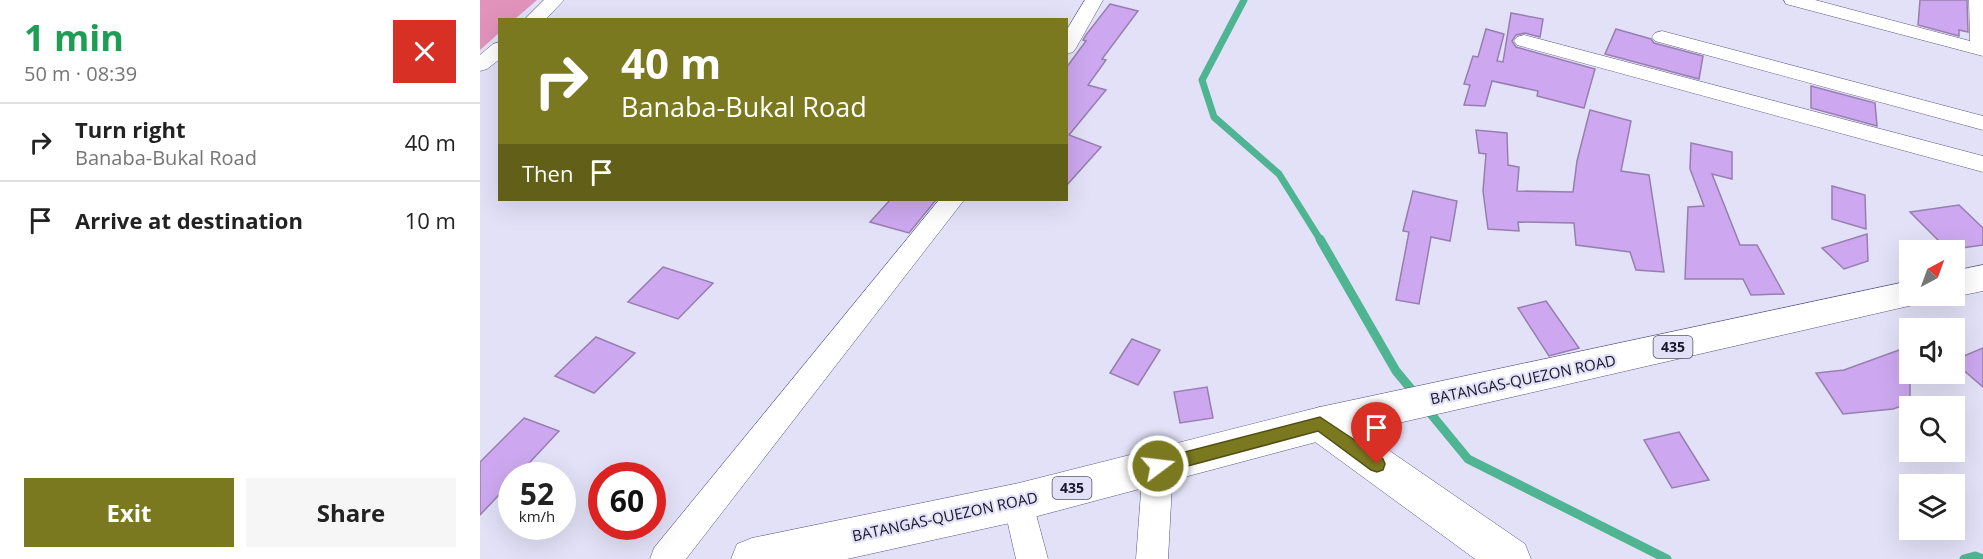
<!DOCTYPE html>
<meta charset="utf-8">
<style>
body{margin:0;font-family:"Open Sans",sans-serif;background:#f6f6f6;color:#222;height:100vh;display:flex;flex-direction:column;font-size:22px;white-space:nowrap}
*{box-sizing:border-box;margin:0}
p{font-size:20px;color:#767676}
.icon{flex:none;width:33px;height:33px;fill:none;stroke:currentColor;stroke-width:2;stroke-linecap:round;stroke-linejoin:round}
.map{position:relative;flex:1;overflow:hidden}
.details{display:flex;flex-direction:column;background:#fff;width:480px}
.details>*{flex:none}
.banner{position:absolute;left:18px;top:18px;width:570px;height:183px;border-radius:0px;box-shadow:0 6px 24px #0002;background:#7b791f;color:#fff;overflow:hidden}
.needle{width:39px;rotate:41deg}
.buttons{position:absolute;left:1419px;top:240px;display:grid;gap:12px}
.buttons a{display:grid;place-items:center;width:66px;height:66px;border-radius:0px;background:#fff;box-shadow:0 6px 24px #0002;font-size:30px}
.speed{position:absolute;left:18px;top:462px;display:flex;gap:12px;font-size:30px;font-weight:700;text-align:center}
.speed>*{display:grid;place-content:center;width:78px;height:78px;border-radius:50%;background:#fff;box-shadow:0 6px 24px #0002;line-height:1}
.speed small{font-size:15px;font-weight:400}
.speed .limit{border:9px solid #d22;background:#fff;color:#111}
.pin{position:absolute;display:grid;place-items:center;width:51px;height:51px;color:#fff;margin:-62px -26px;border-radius:50% 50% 50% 0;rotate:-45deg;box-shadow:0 0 6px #0007}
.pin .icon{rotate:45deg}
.me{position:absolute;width:66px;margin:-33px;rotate:75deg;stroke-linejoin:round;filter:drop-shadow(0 0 4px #0008)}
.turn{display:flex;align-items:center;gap:21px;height:126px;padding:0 24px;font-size:27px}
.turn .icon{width:78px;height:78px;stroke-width:2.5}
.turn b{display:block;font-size:42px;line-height:51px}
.then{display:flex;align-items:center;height:57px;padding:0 24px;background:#0003;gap:12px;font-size:22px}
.round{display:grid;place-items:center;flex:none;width:63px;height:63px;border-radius:0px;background:#f6f6f6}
.head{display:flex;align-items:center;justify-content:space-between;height:102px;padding:0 24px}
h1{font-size:36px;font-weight:700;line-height:45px;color:#1e9e55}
.action{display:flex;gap:12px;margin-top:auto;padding:12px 24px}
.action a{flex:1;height:69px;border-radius:0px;background:#7b791f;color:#fff;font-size:24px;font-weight:700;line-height:69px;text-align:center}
.action a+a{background:#f6f6f6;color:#222}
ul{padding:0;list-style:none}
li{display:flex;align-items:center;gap:18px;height:78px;padding:0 24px;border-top:2px solid #e0e0e0}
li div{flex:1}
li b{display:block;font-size:22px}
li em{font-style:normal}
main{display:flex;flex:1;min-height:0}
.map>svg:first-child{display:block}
</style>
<main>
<section class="details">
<div class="head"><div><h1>1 min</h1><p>50 m · 08:39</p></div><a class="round" style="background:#d93025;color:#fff"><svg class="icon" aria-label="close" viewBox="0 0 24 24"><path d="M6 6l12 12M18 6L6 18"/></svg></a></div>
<ul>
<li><svg class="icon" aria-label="right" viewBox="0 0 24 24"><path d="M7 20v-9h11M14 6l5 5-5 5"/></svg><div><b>Turn right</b><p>Banaba-Bukal Road</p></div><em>40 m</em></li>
<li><svg class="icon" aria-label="arrive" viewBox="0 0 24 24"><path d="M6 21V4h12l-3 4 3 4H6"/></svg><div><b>Arrive at destination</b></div><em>10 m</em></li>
</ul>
<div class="action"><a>Exit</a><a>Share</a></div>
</section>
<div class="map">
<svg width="1503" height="559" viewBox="0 0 1503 559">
<rect width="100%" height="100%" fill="#e2e1f7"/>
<polygon fill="#e293bc" points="0,0 57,0 35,19 20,20 19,33 0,50"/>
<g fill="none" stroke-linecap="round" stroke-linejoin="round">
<polyline stroke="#4fb491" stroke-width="7" points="764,0 722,80 734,117 799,174 841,241"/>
<g stroke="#4fb491" stroke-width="9">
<polyline points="840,239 916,371 936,395"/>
<polyline points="946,408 988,459 1187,559"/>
<polyline points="1484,559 1495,556 1503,559"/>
</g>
</g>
<g fill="#cda8f0" stroke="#977eaf" stroke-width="1.5">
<polygon points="1440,0 1487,0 1488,32 1479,30 1479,36 1438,25"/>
<polygon points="630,4 658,11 622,59 626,60 608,85 626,90 589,135 621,147 586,186 586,68 606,41 603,40 606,35"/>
<polygon points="1031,13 1063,19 1060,37 1045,33 1036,35 1032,41 1036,47 1115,69 1104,108 1057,96 1058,91 1012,81 1005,106 984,105 990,85 984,84 993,56 998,57 1006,29 1024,34 1017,61 1023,62"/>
<polygon points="1136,29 1171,39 1174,43 1223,56 1219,79 1125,54"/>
<polygon points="1331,86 1395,103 1397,126 1331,108"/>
<polygon points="1110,110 1151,121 1141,171 1169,175 1184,272 1156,270 1150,252 1096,245 1094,223 1038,222 1039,231 1008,229 1003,191 1006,154 999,153 996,130 1027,133 1028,165 1039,167 1037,191 1093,192 1097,161"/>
<polygon points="1211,143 1252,152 1252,179 1232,174 1260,245 1277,245 1304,294 1271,295 1263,279 1205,279 1208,207 1224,206 1210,169"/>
<polygon points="1352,186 1385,195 1386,229 1352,219"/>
<polygon points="933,191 977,201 970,241 951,237 939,304 916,300 929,232 923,231"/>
<polygon points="410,200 456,200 429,233 390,222"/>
<polygon points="1479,205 1503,228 1503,245 1468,250 1430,212"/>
<polygon points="1387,234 1388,261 1364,269 1342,248"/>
<polygon points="183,267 233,283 198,319 148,302"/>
<polygon points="1066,301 1099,348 1069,356 1038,308"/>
<polygon points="116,337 155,353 114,393 75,376"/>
<polygon points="652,339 680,350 658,385 630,373"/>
<polygon points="1430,346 1430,403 1413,409 1363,414 1336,373 1364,370"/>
<polygon points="1503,348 1503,387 1474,362 1474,360"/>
<polygon points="727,387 733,418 700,423 694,392"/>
<polygon points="44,418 79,431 37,476 32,476 32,481 0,515 0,462"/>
<polygon points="1199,432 1229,480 1192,488 1164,440"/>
</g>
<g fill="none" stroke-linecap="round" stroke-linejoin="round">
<defs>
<g id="minor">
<polygon points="64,0 84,0 65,20 44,20"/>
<polygon points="605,0 623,0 596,48 593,52 586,54 586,31"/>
<polygon points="1304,0 1335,0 1490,41 1489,0 1503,0 1503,56 1306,4"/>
<polygon points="1182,31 1503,116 1503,130 1175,41 1172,37 1175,33"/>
<polygon points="1044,35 1503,156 1503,172 1037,45 1034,41 1037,37"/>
<polygon points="20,42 20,59 7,69 0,71 0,55 13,44"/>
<polygon points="459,200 484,200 206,559 170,559 174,548"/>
<polygon points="678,452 689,456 693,466 688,559 656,559 663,466 667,456"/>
<polygon points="539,487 550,492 568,559 536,559 523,502 528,492"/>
</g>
<polygon id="tertiary" points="840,407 853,412 1045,544 1051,559 995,559 827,436 821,424 827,412"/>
<g id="primary">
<polygon points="1503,265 1503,291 1474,297 1470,296 1474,296 1474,271"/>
<polygon points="1430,281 1430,296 1446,296 1442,303 840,441 539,521 367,559 251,559 257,544 272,538 539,483 840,407"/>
</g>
</defs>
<use href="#minor" stroke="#5a5585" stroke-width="1"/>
<use href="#tertiary" stroke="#5a5585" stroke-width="1"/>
<use href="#primary" stroke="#5a5585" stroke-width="1"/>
<use href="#minor" fill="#fff" fill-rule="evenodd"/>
<use href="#tertiary" fill="#fff" fill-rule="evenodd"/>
<use href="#primary" fill="#fff" fill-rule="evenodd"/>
</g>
<polygon fill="#7b791f" stroke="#504f14" stroke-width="1.5" points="840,417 903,459 905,464 903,470 897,472 891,470 838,431 678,474 672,472 670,466 672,461 678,459"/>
<g text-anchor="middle" stroke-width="4.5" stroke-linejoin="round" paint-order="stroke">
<g fill="#e2e1f7" stroke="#555368" stroke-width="1.5">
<rect x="1173.5" y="336" width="39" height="22" rx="4.5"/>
<rect x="572.5" y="477" width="39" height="22" rx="4.5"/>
</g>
<g font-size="14" font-weight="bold" fill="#18162a">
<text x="1193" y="352">435</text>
<text x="592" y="493">435</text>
</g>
<g font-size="15" fill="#18162a" stroke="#e2e1f7">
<text transform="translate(1043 380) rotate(-12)" y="5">BATANGAS-QUEZON ROAD</text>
<text transform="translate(465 517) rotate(-12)" y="5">BATANGAS-QUEZON ROAD</text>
</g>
</g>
</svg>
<div class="buttons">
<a><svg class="needle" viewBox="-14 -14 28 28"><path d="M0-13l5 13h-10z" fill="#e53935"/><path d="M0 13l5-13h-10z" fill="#767676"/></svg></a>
<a><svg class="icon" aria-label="sound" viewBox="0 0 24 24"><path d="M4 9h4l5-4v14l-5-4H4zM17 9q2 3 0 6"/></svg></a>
<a><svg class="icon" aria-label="search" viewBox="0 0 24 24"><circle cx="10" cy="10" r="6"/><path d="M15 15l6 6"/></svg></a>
<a><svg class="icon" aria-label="layers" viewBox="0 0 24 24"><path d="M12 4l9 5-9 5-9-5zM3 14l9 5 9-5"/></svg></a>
</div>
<div class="speed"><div>52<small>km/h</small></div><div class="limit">60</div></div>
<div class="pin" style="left:897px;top:464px;background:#d93025"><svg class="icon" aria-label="arrive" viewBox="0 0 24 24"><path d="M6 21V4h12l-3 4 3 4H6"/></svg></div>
<svg class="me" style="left:678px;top:466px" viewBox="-20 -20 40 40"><circle r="17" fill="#7b791f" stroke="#fff" stroke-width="3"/><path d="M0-11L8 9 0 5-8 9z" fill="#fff"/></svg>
<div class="banner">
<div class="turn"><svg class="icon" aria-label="right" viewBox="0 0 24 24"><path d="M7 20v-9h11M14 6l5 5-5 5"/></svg><div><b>40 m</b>Banaba-Bukal Road</div></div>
<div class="then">Then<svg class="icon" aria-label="arrive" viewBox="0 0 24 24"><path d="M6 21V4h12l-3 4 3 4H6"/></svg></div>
</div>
</div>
</main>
